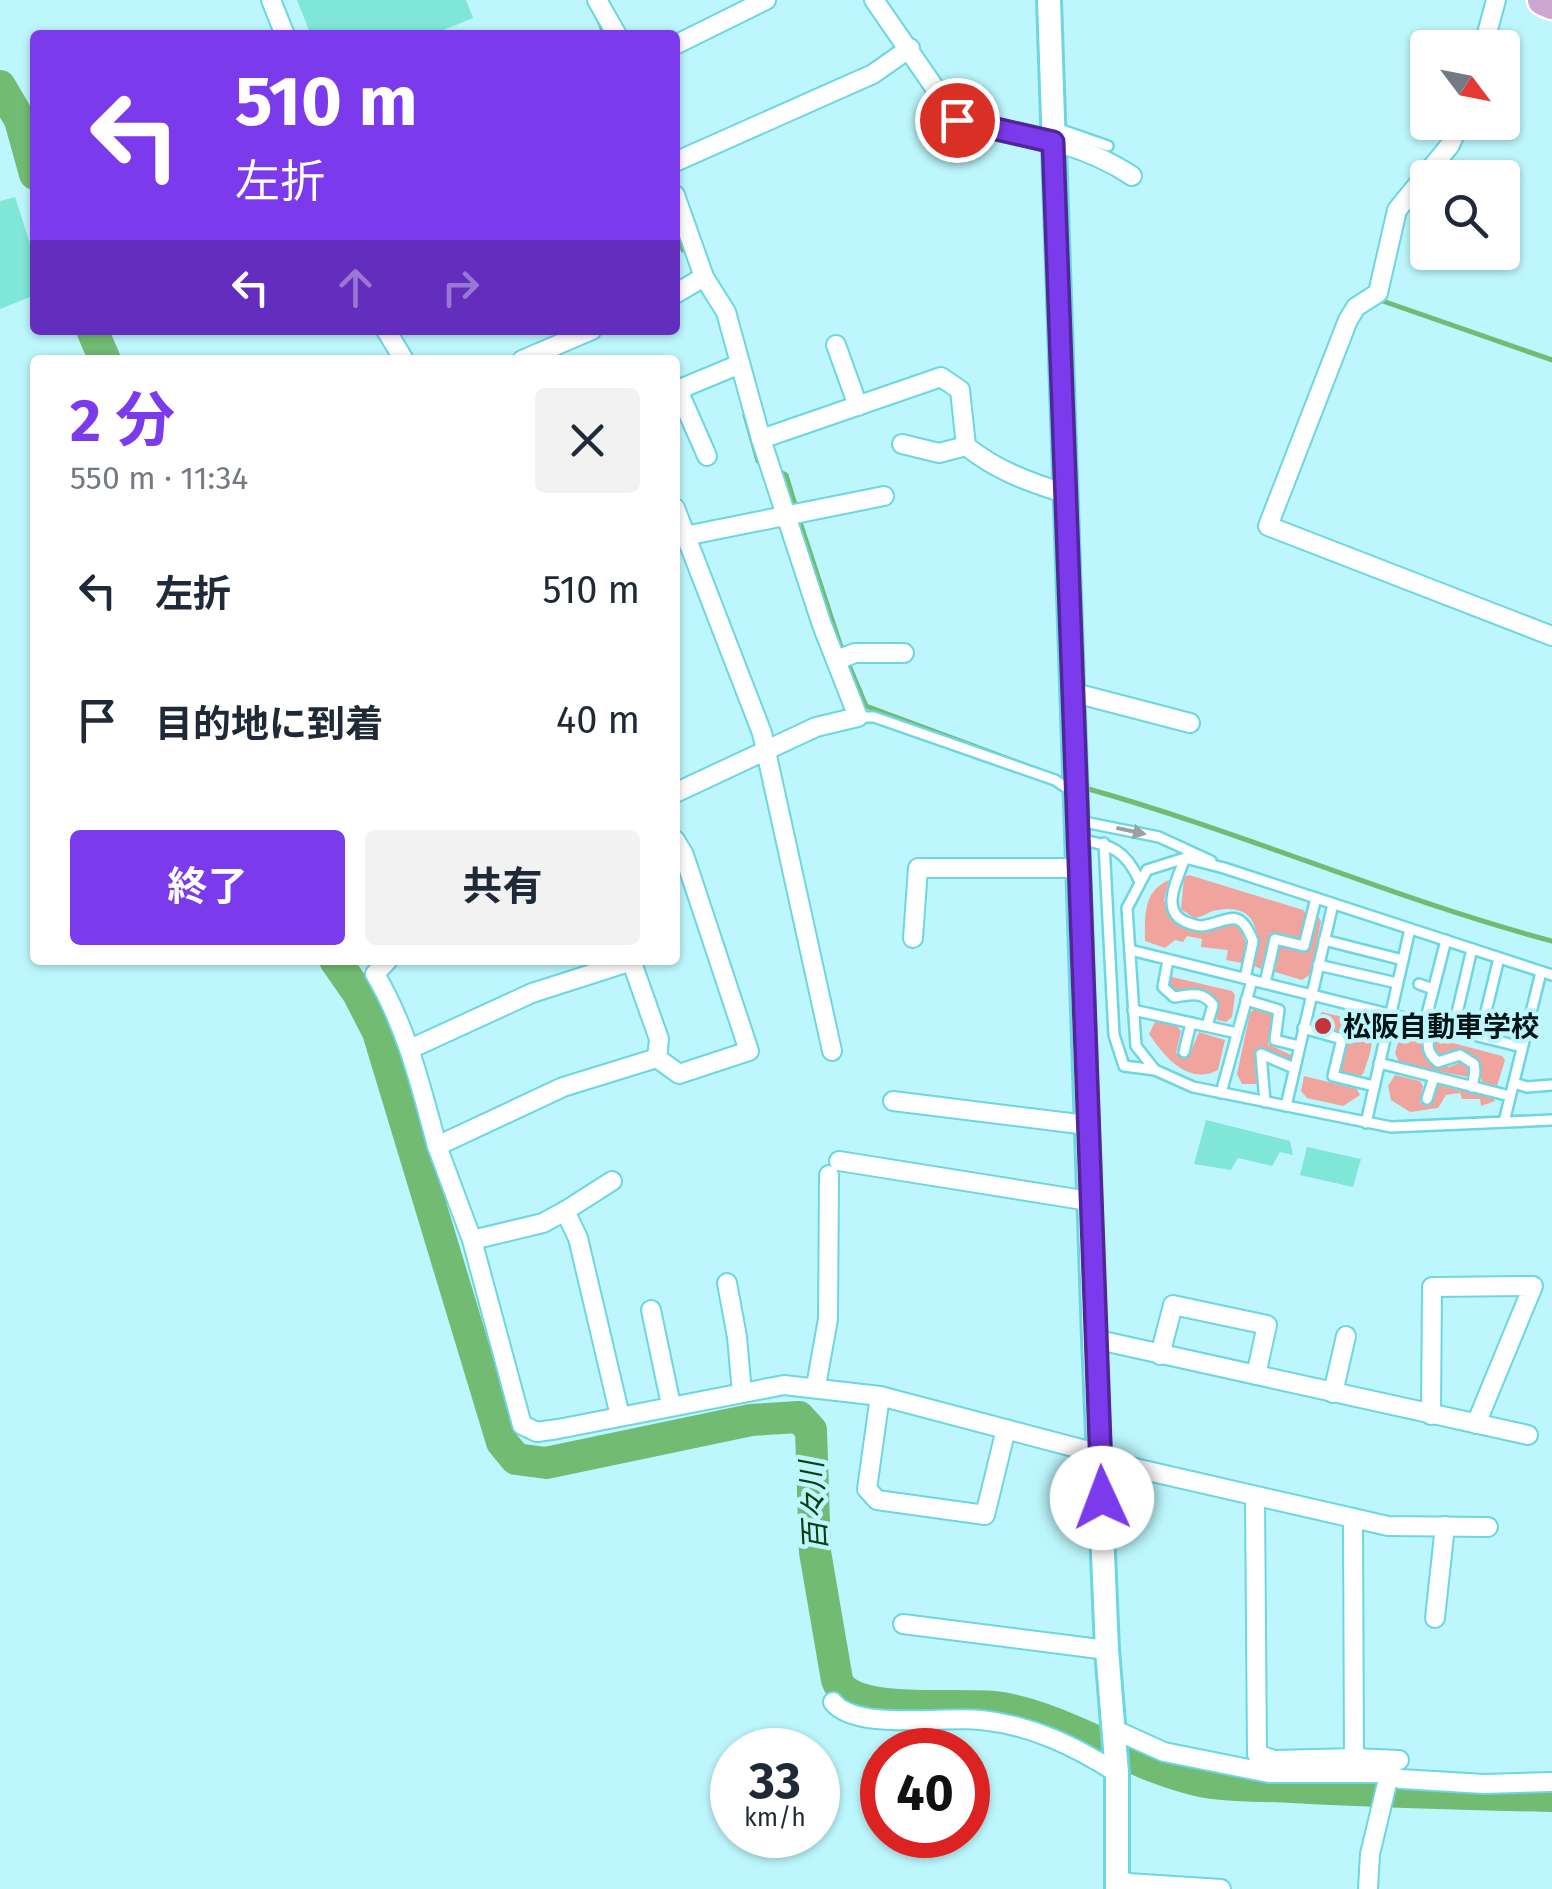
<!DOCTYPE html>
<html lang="ja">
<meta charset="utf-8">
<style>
body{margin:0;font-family:"Fira Sans","Noto Sans JP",sans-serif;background:#f2f2f3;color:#1f2937;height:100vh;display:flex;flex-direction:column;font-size:38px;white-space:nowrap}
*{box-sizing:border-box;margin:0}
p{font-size:32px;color:#747a83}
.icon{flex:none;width:55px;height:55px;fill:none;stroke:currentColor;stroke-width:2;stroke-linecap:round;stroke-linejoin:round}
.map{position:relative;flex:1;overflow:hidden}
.panel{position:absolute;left:30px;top:355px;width:650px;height:610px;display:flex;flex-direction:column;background:#fff;border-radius:10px;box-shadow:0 2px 8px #0004}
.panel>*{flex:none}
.top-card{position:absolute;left:30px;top:30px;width:650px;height:305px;border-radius:10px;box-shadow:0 2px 8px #0004;background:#7c3aed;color:#fff;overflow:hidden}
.needle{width:65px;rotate:122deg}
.tools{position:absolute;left:1410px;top:30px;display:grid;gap:20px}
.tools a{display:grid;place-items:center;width:110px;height:110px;border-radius:10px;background:#fff;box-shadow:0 2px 8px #0004;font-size:50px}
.speed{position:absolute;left:710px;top:1728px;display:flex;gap:20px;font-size:50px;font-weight:700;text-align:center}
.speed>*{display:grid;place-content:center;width:130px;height:130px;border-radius:50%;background:#fff;box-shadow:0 2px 8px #0004;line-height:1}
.speed small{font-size:25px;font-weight:400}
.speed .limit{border:15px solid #d22;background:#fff;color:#111}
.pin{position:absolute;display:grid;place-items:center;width:85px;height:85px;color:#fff;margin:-42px;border:5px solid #fff;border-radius:50%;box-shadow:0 2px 10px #0007}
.me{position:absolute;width:110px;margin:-55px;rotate:358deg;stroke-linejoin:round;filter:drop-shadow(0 0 8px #0008)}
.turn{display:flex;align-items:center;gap:35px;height:210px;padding:0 40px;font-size:45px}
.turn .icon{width:130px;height:130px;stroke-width:2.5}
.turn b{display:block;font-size:70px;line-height:85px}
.lanes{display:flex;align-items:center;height:95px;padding:0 40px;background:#0003;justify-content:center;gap:50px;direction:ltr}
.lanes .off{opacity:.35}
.round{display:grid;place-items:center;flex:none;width:105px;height:105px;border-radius:10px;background:#f2f2f3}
.overview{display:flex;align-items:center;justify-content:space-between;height:170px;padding:0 40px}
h1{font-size:60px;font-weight:700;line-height:75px;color:#7c3aed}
.button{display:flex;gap:20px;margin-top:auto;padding:20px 40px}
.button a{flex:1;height:115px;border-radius:10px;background:#7c3aed;color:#fff;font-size:40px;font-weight:700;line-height:115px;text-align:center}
.button a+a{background:#f2f2f3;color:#1f2937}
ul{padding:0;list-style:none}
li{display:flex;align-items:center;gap:30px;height:130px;padding:0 40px}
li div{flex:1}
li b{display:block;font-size:38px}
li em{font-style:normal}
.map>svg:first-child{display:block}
</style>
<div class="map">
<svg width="1552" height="1889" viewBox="0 0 1552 1889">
<rect width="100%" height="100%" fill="#bdf7fd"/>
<g fill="#f0a49e">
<path d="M 1189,875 L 1303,910 L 1307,914 L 1301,940 L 1270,933 L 1261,969 L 1254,966 C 1261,937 1259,903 1218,910 C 1208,911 1204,917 1194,918 L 1181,909 L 1184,877 Z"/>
<path d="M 1169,880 L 1164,900 L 1171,920 C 1207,940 1210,917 1239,927 L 1246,943 L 1242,963 L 1226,960 L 1228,950 L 1201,947 L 1202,939 L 1187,936 L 1183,942 L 1175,940 L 1165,948 L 1145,941 C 1145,915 1143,891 1169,880 Z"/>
<polygon points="1317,915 1321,921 1311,974 1302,980 1275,972 1278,944 1308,950"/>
<path d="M 1172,977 L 1232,991 L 1235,995 L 1232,1017 L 1226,1022 L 1217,1020 L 1215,1000 C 1206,986 1191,990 1177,994 L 1167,985 Z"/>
<polygon points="1255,1008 1274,1015 1268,1044 1293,1056 1288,1061 1256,1049 1260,1084 1242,1084 1237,1074 1250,1013"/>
<path d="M 1322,1012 C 1367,1023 1383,1023 1363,1074 L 1358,1077 L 1340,1073 L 1349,1035 L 1314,1024 Z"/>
<path d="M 1155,1022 L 1176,1025 L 1181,1031 L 1176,1053 L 1189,1056 L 1199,1032 L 1225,1040 L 1218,1070 C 1188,1086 1164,1056 1149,1034 Z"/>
<polygon points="1413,1032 1423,1039 1422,1050 1430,1062 1449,1067 1464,1061 1471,1070 1469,1077 1400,1064 1395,1053 1398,1042"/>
<polygon points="1438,1039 1502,1056 1505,1060 1497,1086 1482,1082 1478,1063 1466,1052 1442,1057 1431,1044"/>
<polygon points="1395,1075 1420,1081 1423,1086 1420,1103 1431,1105 1438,1085 1493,1098 1495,1101 1481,1106 1480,1099 1462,1099 1460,1093 1446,1095 1438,1108 1410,1112 1391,1100 1388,1086"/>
<polygon points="1304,1076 1357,1089 1360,1095 1343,1106 1307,1098 1301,1091"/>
</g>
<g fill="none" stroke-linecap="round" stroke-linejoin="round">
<g stroke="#71bc72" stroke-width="5">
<polyline points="597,16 605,35"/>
<polyline points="675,226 683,250"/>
<polyline points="1377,299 1552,360"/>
<polyline points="745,415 758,461 763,463"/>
<polyline points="778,471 786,475 796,508"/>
<polyline points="799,519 840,644 866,706 1030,767"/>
<path d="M 1085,788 C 1243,832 1394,899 1552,941"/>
</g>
<g stroke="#71bc72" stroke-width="32">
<polyline points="0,86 20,120 35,174"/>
<polyline points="92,330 105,360"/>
<path d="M 335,960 L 358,993 L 378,1032 L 502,1442 L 516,1459 L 546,1463 L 751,1420 L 799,1417 L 811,1430 L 815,1552 L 837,1680 C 849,1718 964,1701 1002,1708 C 1069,1720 1134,1767 1201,1781 C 1230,1787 1263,1785 1293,1787 C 1379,1792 1466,1794 1552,1796"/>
</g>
</g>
<g fill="#80e6d8">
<polygon points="297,0 466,0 473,18 431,35 311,35"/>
<polygon points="15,197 35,259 35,295 0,309 0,201"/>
<polygon points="1206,1120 1290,1141 1293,1155 1280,1152 1272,1166 1238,1158 1231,1170 1194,1164"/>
<polygon points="1307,1147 1361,1159 1353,1187 1300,1175"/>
</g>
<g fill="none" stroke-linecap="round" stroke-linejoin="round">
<defs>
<g id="service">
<polyline points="1056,128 1108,146"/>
<polyline points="858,717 874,717 1055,780 1073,792"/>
<polyline points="1079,821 1159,837 1211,861"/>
<path d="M 1080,840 C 1111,844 1126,851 1139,880"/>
<polyline points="1104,843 1114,1035 1124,1066 1155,1070"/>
<path d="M 1185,858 C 1178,878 1159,911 1186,922 C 1191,924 1197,926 1202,926 C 1228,922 1239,905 1253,941 L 1245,978"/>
<polyline points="1324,940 1403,960"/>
<polyline points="1130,950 1522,1047"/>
<path d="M 1168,960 L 1163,987 L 1174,997 C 1190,995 1202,990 1213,1005 L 1207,1026"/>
<polyline points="1318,965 1397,983"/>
<polyline points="1552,975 1224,868 1185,858 1147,870 1127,908 1136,1046 1155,1070 1193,1087 1391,1127 1552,1120"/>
<polyline points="1265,983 1275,939 1304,946 1316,898"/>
<polyline points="1419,984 1433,989"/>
<polyline points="1246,1000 1279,1010 1275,1040 1299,1046"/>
<polyline points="1133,1010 1237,1033"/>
<polyline points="1425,1022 1446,940"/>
<path d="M 1434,1025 C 1428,1040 1423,1050 1438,1062 L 1460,1055 L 1474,1064 L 1475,1072 L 1472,1087"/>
<polyline points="1303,1028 1342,1039 1333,1076 1374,1086"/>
<polyline points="1453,1030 1472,949"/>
<polyline points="1480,1036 1499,958"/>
<polyline points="1184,1052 1191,1023"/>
<polyline points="1379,1063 1510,1096"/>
<polyline points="1514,1083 1527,1087 1552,1085"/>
<polyline points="1221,1093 1252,980"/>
<polyline points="1427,1099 1434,1077"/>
<polyline points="1265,1102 1261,1054 1294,1068"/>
<polyline points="1286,1106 1333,904"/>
<polyline points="1504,1122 1541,972"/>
<polyline points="1366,1123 1410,929"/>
</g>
<g id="minor">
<polyline points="271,0 285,35"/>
<polyline points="597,0 617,35"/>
<path d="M 874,0 L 957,120 C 1017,133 1080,141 1132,176"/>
<polyline points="675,45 766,0"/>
<polyline points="1483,48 1496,0"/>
<polyline points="1460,122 1450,145 1397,210 1378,293 1356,307 1348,320 1268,526 1552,636"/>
<polyline points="675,162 873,74 910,48"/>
<polyline points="675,195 704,277 726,312 761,439"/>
<polyline points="675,294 704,277"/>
<polyline points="386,330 404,360"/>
<polyline points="836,345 858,406"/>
<polyline points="522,360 592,330"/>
<polyline points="678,390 707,456"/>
<polyline points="675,391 740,364"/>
<polyline points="902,444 939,453 966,446"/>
<polyline points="675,508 762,733 832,1051"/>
<polyline points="685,536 884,496"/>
<polyline points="837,660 855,653 904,653"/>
<polyline points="1071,692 1190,723"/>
<path d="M 675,793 L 816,727 L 858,717 L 822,625 L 761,439 L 941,377 L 960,390 L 966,446 C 996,470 1028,482 1064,493"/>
<polyline points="675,840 684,855 749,1051 679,1074 657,1058 563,1087 437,1146 472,1240 522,1425 537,1432 558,1429 784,1385 880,1396 1100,1454"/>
<polyline points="913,938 918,868 1078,868"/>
<path d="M 388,960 L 375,974 C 407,1028 421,1087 437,1146"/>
<polyline points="631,960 659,1039 657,1058"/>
<polyline points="410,1049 532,993 632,961"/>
<polyline points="893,1101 1087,1125"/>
<polyline points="839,1161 1089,1201"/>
<polyline points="565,1211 612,1181"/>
<polyline points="472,1240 543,1223 565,1211 578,1238 620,1416"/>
<polyline points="727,1283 737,1337 742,1393"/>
<polyline points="651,1310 671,1405"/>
<polyline points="1094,1339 1528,1435"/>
<polyline points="1160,1355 1173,1305 1267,1325 1256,1375"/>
<polyline points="816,1386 828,1319 829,1175"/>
<polyline points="1333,1393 1346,1336"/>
<polyline points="880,1396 867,1489 877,1500 985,1515 1006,1429"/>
<polyline points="1431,1415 1432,1287 1533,1286 1476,1424"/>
<polyline points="1100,1460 1388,1526 1488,1527"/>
<polyline points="1255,1498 1257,1754 1274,1760 1354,1758 1353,1518"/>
<polyline points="1435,1618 1445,1526"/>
<polyline points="903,1624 1107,1650"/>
<path d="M 833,1702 C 855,1731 945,1716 981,1720 C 1031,1725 1075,1746 1117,1773"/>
<polyline points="1113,1729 1164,1752 1269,1773 1378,1773 1401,1779 1484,1784 1552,1782"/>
<polyline points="1354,1758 1399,1760"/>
<polyline points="1117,1878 1128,1883 1221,1889"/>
<polyline points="1368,1889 1370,1854 1389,1775"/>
</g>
<polyline id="tertiary" points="1049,0 1094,1339 1107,1650 1117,1773 1117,1889"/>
<polyline id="trunk" points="1543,0 1552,4"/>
</defs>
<use href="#service" stroke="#6dd6e1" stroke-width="14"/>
<use href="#minor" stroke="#6dd6e1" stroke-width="22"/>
<use href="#tertiary" stroke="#6dd6e1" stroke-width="28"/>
<use href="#trunk" stroke="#fff" stroke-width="35"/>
<use href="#service" stroke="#fff" stroke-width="9"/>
<use href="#minor" stroke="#fff" stroke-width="18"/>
<use href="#tertiary" stroke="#fff" stroke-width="22"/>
<use href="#trunk" stroke="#cea6d2" stroke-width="30"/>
</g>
<defs><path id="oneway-solid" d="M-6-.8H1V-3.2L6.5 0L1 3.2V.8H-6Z" transform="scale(2.5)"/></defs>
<use fill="#99a1a2" href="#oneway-solid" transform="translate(1131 831) rotate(12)"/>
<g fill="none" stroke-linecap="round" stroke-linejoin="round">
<defs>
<polyline id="route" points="957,120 1053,142 1102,1498"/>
</defs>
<use href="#route" stroke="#51269a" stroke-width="25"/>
<use href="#route" stroke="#7c3aed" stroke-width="18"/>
</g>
<circle fill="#c43539" stroke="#bdf7fd" stroke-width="4" cx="1323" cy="1026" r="10"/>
<g text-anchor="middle" stroke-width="9" stroke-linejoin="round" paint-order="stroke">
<g font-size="28" font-weight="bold" fill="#001416" stroke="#bdf7fd" text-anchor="start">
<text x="1343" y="1036">松阪自動車学校</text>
</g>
<g font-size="30" font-style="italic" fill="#09400e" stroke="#bdf7fd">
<text transform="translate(814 1506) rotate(-93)" y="10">百々川</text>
</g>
</g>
</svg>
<div class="tools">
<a><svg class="needle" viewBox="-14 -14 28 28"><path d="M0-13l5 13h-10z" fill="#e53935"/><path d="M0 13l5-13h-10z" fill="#747a83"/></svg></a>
<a><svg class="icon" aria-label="search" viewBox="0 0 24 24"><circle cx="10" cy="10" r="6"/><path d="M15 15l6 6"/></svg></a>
</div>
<div class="speed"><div>33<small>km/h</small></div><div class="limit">40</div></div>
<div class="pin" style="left:957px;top:120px;background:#d93025"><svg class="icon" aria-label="arrive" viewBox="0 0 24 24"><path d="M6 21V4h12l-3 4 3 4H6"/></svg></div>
<svg class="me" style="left:1102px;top:1498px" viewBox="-20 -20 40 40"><circle r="19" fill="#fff"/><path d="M0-13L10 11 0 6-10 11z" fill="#7c3aed"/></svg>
<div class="top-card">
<div class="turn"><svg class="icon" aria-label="left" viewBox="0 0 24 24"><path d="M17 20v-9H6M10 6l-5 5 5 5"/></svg><div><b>510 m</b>左折</div></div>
<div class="lanes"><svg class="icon" aria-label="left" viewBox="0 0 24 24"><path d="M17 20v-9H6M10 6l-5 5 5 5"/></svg><svg class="icon off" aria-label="ahead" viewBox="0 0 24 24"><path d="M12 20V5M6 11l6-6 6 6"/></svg><svg class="icon off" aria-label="right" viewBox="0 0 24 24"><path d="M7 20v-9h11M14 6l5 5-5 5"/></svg></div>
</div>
<section class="panel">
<div class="overview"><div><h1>2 分</h1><p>550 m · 11:34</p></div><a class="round"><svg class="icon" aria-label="close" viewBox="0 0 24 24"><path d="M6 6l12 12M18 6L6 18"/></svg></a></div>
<ul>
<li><svg class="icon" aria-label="left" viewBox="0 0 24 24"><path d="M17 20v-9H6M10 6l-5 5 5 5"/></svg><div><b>左折</b></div><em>510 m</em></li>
<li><svg class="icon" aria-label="arrive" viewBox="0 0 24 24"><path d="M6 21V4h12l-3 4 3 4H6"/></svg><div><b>目的地に到着</b></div><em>40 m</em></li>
</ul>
<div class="button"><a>終了</a><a>共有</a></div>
</section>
</div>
